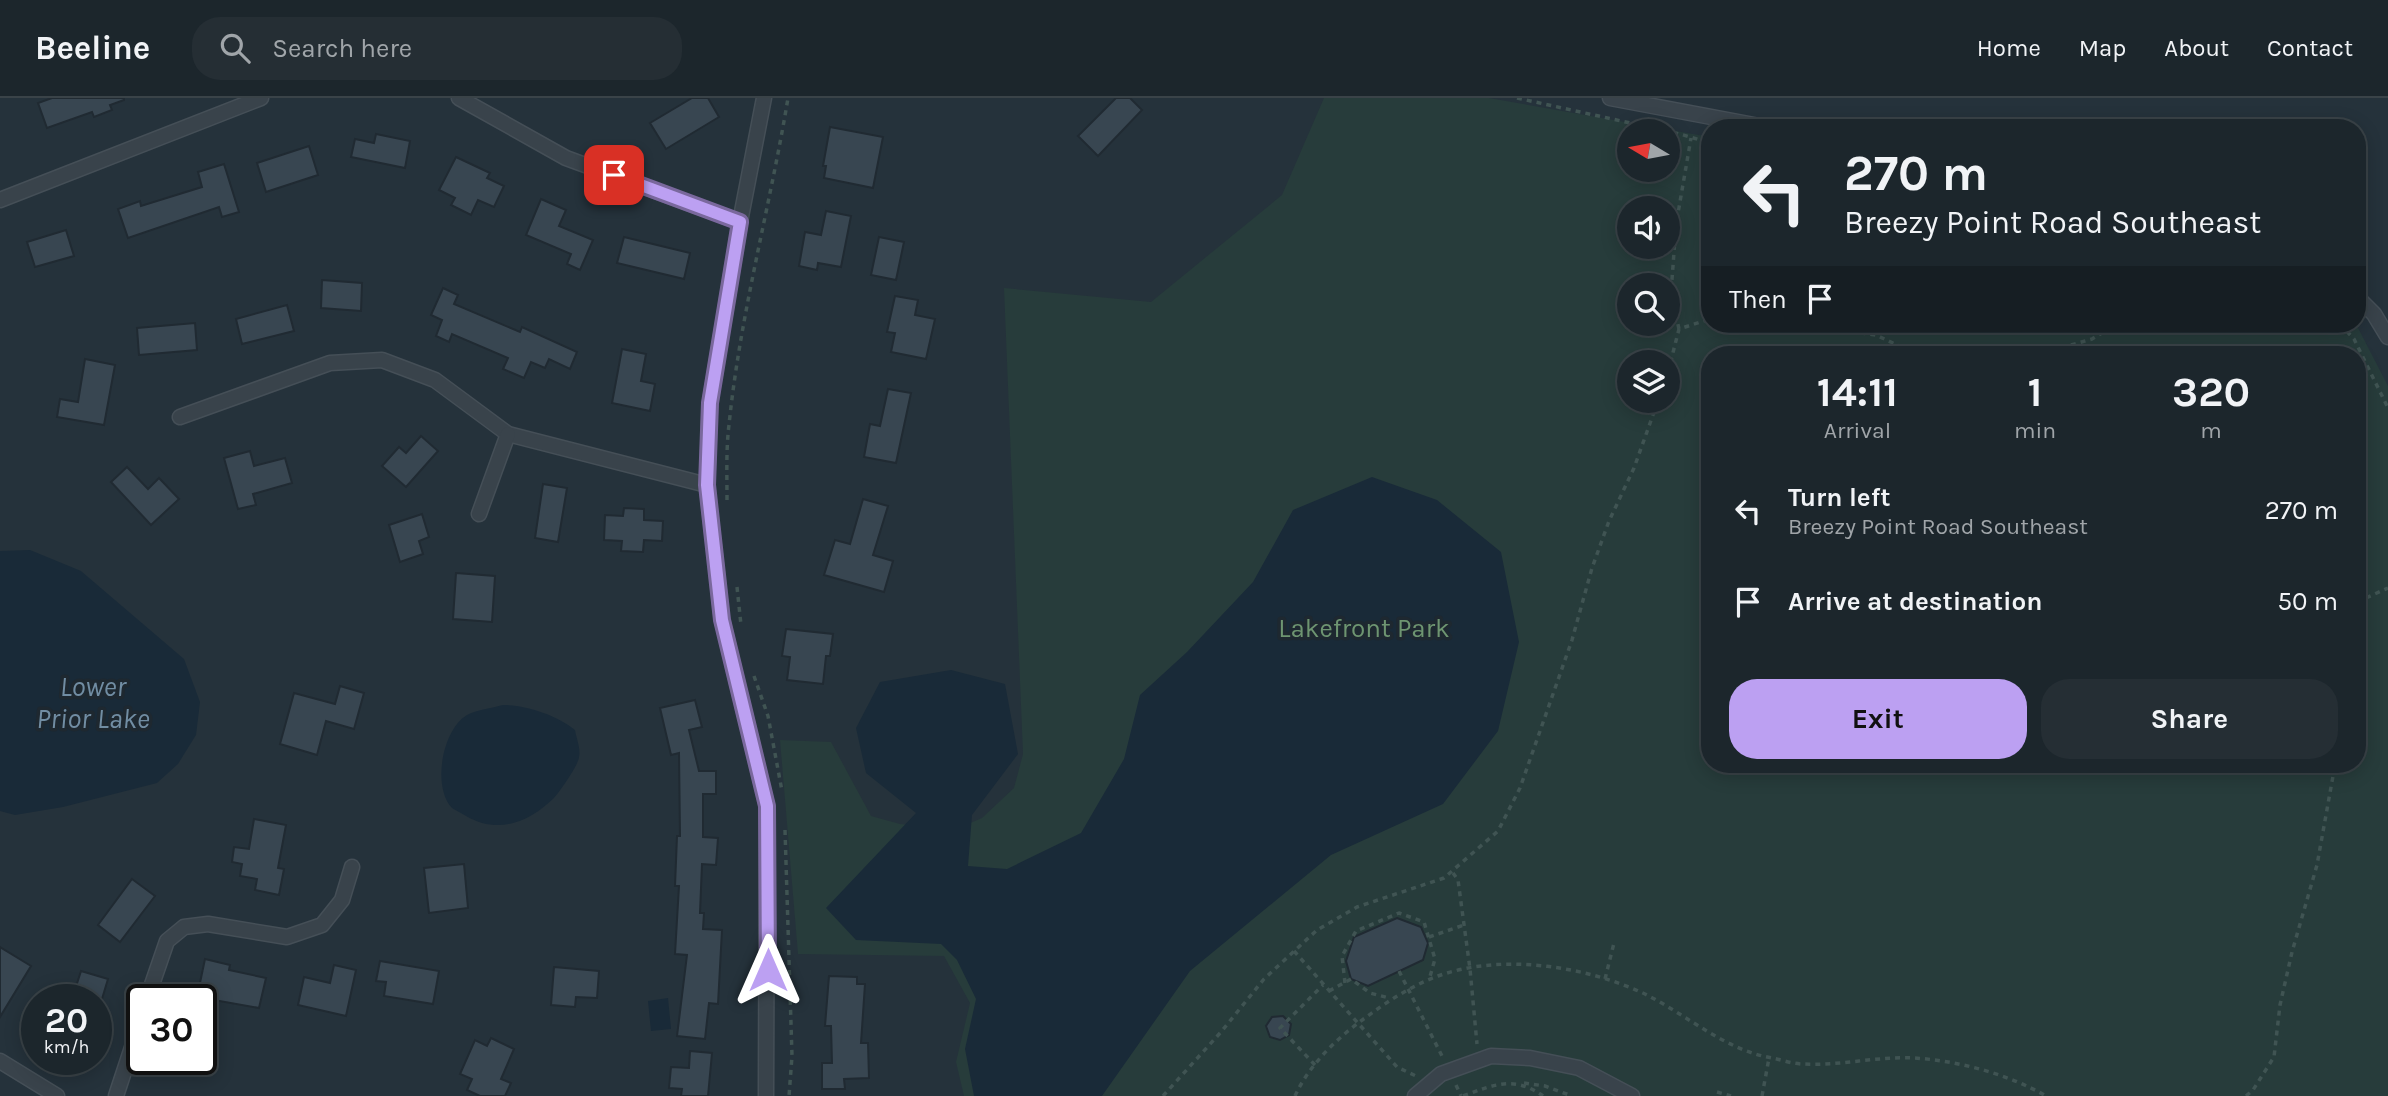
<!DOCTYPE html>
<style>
body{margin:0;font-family:Karla,sans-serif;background:#252e34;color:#f1f3f6;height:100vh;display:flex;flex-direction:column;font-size:26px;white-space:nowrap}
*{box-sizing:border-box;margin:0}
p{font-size:23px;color:#a0a5a9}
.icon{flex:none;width:38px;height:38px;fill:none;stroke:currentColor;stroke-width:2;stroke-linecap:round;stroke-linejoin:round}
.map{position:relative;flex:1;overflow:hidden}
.sheet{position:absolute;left:1701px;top:248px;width:665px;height:427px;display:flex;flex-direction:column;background:#1c262c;border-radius:28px;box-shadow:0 4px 18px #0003,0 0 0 2px #3a4348}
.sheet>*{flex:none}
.top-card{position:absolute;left:1701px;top:21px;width:665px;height:214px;border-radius:28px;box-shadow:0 4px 18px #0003,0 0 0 2px #3a4348;background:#1c262c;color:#f1f3f6;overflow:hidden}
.needle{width:46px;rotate:280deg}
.buttons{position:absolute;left:1617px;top:21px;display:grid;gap:14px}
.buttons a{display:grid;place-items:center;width:63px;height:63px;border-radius:50%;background:#1c262c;box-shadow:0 4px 18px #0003,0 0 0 2px #3a4348;font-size:35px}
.speed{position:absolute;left:21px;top:886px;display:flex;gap:14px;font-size:35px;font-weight:700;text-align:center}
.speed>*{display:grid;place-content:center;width:91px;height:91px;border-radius:50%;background:#1c262c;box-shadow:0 4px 18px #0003,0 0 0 2px #3a4348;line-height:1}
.speed small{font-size:18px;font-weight:400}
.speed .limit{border:4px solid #111;border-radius:10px;background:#fff;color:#111}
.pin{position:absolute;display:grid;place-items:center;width:60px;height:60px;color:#fff;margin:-30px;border-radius:14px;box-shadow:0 4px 10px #0006}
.me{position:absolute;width:77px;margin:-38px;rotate:0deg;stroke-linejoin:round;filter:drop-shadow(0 0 5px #0008)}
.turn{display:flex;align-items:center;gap:24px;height:147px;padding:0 28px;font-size:32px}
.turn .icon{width:91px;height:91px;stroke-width:2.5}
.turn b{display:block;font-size:49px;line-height:60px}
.then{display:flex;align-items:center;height:66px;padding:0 28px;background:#0003;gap:14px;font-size:26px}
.eta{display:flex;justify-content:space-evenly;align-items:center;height:119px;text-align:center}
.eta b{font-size:42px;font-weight:700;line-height:49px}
.cta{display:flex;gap:14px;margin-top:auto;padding:14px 28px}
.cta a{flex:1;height:80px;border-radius:28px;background:#bca0f2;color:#111;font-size:28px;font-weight:700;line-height:80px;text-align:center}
.cta a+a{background:#252e34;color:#f1f3f6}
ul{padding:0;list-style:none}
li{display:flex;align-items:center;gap:21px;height:91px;padding:0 28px}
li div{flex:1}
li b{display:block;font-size:26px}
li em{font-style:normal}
header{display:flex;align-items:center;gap:42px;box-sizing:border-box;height:98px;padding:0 35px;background:#1c262c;border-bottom:2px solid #3a4348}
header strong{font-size:33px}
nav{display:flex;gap:38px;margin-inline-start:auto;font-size:24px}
.search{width:490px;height:63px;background:#252e34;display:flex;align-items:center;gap:18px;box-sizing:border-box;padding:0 24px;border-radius:28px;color:#a0a5a9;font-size:26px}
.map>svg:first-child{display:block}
</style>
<header>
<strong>Beeline</strong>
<div class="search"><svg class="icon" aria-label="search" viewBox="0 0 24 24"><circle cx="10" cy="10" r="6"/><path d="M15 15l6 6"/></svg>Search here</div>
<nav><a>Home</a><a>Map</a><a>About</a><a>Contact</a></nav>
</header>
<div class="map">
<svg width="2388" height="998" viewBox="0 0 2388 998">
<rect width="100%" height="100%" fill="#25323b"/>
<path fill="#273c3b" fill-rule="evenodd" d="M 1324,0 L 1489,0 L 1710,39 L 1710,226 L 2356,226 L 2388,288 L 2388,998 L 964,998 L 956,964 L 970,905 L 944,858 L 798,856 L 780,642 L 831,644 L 871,718 L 900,726 L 954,732 L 982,720 L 1014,690 L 1023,656 L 1004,190 L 1151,204 L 1282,97 ZM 1629,33 L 1668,33 L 1668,72 L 1629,72 ZM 1629,110 L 1668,110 L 1668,149 L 1629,149 ZM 1629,187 L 1668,187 L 1668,226 L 1629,226 ZM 1710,257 L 2357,257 L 2357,667 L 1710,667 ZM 1629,264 L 1668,264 L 1668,303 L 1629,303 Z"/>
<g fill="#192a38">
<polygon points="1372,379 1437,402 1501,454 1519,544 1498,633 1443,706 1331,757 1190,873 1102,998 974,998 965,951 976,901 957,862 941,846 856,842 826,810 916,715 866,675 856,630 880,584 951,572 1005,586 1018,656 972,717 968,768 1007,771 1081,735 1124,661 1140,597 1187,554 1253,484 1293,412"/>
<polygon points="30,452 81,473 184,561 200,604 196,637 178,666 157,685 63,709 15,717 0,713 0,453"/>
<path d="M 503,607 C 526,607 557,617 575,632 C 576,639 581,651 579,659 C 578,668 560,693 554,700 C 529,724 499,737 466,718 C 462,715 456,713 452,710 C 432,689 442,632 467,617 C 476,612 492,610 503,607 Z"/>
<polygon points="668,900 671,931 651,933 648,903"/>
</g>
<g fill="#384651" stroke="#202a32" stroke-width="2">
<polygon points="52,0 124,0 124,2 110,7 112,12 94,19 92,14 47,30 38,5"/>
<polygon points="692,0 708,0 719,19 666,51 650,25"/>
<polygon points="1116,0 1130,0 1142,12 1098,58 1078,38"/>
<polygon points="830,29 883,39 873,90 824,80 826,68 823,68"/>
<polygon points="376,36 410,43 405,70 351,59 355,41 374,45"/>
<polygon points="309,48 318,77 266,94 257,65"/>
<polygon points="456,59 490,75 487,80 504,88 494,109 478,102 471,117 451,107 455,100 439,92"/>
<polygon points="224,66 239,114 222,119 219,109 128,140 118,111 140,103 141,108 202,89 198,74"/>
<polygon points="541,101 566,112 559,128 593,142 580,172 567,166 571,156 526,137"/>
<polygon points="826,113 851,118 841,169 818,165 817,172 799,168 805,134 821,137"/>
<polygon points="66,132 74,158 35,169 27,144"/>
<polygon points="624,139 690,155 684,181 617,165"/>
<polygon points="879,139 904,144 896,182 871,177"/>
<polygon points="322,182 362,185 361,213 321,210"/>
<polygon points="443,190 458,197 454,206 520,234 522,229 577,254 570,271 549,261 545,270 531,264 524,280 503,271 508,260 452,236 449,244 436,238 442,222 431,217"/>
<polygon points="895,198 918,202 915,217 935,221 926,261 891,254 895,235 887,234"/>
<polygon points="287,207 294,233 242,246 236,221"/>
<polygon points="195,225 197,252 139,257 137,230"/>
<polygon points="622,251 646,256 641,283 655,286 650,313 612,305"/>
<polygon points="85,261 115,267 104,327 57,319 60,301 78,304"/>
<polygon points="888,291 911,295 896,365 864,359 870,326 880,328"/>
<polygon points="421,338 438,353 406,389 382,368 399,349 406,355"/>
<polygon points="250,353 254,368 285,360 292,385 253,396 256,407 238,411 224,360"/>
<polygon points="127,369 148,391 159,380 179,401 151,427 111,384"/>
<polygon points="543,386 567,390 558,444 535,440"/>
<polygon points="863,401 888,408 873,457 893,463 884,494 824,477 835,442 850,446"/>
<polygon points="624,410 644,411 644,422 663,423 662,443 644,442 643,454 621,453 622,443 604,442 605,417 623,418"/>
<polygon points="422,416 429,439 419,443 423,456 400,464 389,427"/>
<polygon points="456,475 495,478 492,524 453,521"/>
<polygon points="786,531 833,536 830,558 826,558 823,586 787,582 790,559 782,558"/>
<polygon points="340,588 364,595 354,631 326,623 317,657 280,646 294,595 335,606"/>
<polygon points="695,602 702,629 689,632 699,673 716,673 716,696 703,696 703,739 718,740 716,767 702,766 700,815 704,815 703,831 722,832 718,906 709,905 705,941 677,938 687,857 675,856 679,788 675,788 677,738 680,738 679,655 671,657 660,610"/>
<polygon points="254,721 286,727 278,770 284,771 279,797 255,792 257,781 240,778 242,766 232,764 234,749 249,751"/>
<polygon points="464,766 468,810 429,815 424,770"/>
<polygon points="132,781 155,798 120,844 98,827"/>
<polygon points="1397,820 1421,829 1428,845 1423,862 1368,888 1351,881 1346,863 1354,839"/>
<polygon points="0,849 31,868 0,919"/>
<polygon points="205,861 230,867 229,872 266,880 259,910 197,899"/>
<polygon points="380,863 439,873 433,906 384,898 386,884 376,883"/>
<polygon points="334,867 356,872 346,918 298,907 304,879 330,885"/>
<polygon points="554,869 599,873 597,900 576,899 575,909 551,907"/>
<polygon points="81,873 108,881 102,901 72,901"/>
<polygon points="829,878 857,879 857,886 865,886 861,945 868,945 869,980 844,981 845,991 822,991 822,965 832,965 831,928 825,928"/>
<polygon points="1283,918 1291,926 1289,937 1280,942 1270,939 1266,928 1272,919"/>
<polygon points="491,940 514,951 501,981 511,985 505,998 480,998 467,992 472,981 460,976 475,942 487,948"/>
<polygon points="690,953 712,955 708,998 681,998 682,991 669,990 671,969 689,970"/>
</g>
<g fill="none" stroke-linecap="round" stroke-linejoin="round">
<defs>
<g id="street">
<polyline points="459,0 566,60 740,124"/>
<polyline points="764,0 740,124 710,305 707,387 722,522 767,708 766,998"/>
<polyline points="1610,0 1770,30"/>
<polyline points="0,102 261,0"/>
<polyline points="2357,199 2374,216 2388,239"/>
<polyline points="180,319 330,265 382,262 435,282 508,336 707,387"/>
<polyline points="479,416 508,336"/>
<polyline points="147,901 167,843 184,829 208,826 287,839 322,827 342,802 352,769"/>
<polyline points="0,963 57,998"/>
<polyline points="116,998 142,919"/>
<polyline points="1415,998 1441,976 1491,958 1530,960 1579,970 1632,998"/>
</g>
</defs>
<use href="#street" stroke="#454f57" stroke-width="17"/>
<g stroke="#405453" stroke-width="3.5" stroke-dasharray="5 5" stroke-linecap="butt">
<polyline points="1517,0 1680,36 1710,45"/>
<polyline points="1791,226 1876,237 1918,257"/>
<polyline points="2340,226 2354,241 2388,310"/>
<polyline points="1679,231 1671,195 1676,127 1691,40"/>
<polyline points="1973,257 2002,248 2042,252 2071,247 2092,241 2107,232 2105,226"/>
<polyline points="1668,274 1679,231 1710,221"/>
<path d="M 727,402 C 727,377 726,351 729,327 C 740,217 770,109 788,0"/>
<polyline points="737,489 741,527"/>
<polyline points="2357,504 2388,490"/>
<polyline points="754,578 768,618 782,693"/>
<polyline points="785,732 792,958 789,998"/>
<polyline points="1453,775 1458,782 1470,871 1477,946"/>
<polyline points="1429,839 1464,827"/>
<polyline points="1294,853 1397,969 1416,978"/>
<polyline points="1399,873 1442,958"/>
<polyline points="1605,881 1614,845"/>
<polyline points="1345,885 1342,858 1356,833 1399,815 1424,824 1435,861 1429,882"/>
<polyline points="1329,893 1351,881 1370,895 1389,900"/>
<polyline points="1315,967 1280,930 1323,887"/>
<polyline points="1524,985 1545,988 1572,998"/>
<polyline points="1456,987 1461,998"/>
<polyline points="1717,994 1731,998"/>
<polyline points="1163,998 1221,934 1264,881 1317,832 1357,809 1444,780 1498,733 1520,690 1572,542 1592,470 1609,423 1634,370 1658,303"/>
<path d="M 1295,998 C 1309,967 1337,940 1365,920 C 1388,903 1411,888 1438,878 C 1501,855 1586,868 1645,896 C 1687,917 1725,952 1772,960 C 1782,962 1793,966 1803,966 C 1840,968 1878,958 1915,960 C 1959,963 2008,976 2046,998"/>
<path d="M 1463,998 C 1493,987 1514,977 1543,998"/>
<polyline points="1762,998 1769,960"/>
<polyline points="2246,998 2253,992 2274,959 2280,907 2292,854 2317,767 2335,667"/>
</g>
<use href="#street" stroke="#39434b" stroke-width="14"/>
</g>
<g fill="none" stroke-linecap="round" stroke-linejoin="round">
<defs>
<polyline id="route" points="614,77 740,124 710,305 707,387 722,522 767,708 768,872"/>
</defs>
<use href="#route" stroke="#7a689d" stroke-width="18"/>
<use href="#route" stroke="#bca0f2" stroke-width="12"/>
</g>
<g text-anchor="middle" stroke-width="7" stroke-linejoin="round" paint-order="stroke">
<g font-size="26" fill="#6e9571" stroke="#1e2830">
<text x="1364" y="539">Lakefront Park</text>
</g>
<g font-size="28" font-style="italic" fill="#718da3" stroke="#1e2830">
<text x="93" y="598">Lower<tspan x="93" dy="32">Prior Lake</tspan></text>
</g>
</g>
</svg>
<div class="buttons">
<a><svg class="needle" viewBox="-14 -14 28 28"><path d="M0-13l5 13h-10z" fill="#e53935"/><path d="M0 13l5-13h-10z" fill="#a0a5a9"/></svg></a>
<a><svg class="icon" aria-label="sound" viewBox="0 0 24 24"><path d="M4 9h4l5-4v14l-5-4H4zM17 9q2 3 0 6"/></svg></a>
<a><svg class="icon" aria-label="search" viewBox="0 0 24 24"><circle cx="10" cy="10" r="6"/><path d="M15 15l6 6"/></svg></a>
<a><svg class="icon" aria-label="layers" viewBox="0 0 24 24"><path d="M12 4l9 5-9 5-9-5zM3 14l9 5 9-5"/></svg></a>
</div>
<div class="speed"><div>20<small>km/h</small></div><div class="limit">30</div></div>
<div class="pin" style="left:614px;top:77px;background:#d93025"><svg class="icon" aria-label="arrive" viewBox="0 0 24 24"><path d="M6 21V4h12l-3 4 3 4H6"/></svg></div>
<svg class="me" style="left:768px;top:872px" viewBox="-20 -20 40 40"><path d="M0-17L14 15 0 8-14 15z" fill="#bca0f2" stroke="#fff" stroke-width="4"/></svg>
<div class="top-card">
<div class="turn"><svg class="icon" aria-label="left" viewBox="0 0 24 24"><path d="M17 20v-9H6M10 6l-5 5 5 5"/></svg><div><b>270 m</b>Breezy Point Road Southeast</div></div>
<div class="then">Then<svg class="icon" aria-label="arrive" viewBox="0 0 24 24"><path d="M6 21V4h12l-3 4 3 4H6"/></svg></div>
</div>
<section class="sheet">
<div class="eta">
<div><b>14:11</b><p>Arrival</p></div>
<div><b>1</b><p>min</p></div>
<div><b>320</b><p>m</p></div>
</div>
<ul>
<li><svg class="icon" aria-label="left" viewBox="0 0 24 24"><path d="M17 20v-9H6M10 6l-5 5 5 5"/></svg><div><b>Turn left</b><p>Breezy Point Road Southeast</p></div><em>270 m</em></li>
<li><svg class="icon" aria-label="arrive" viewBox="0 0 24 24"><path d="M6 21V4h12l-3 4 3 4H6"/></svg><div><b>Arrive at destination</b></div><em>50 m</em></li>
</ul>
<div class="cta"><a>Exit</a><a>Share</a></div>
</section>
</div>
